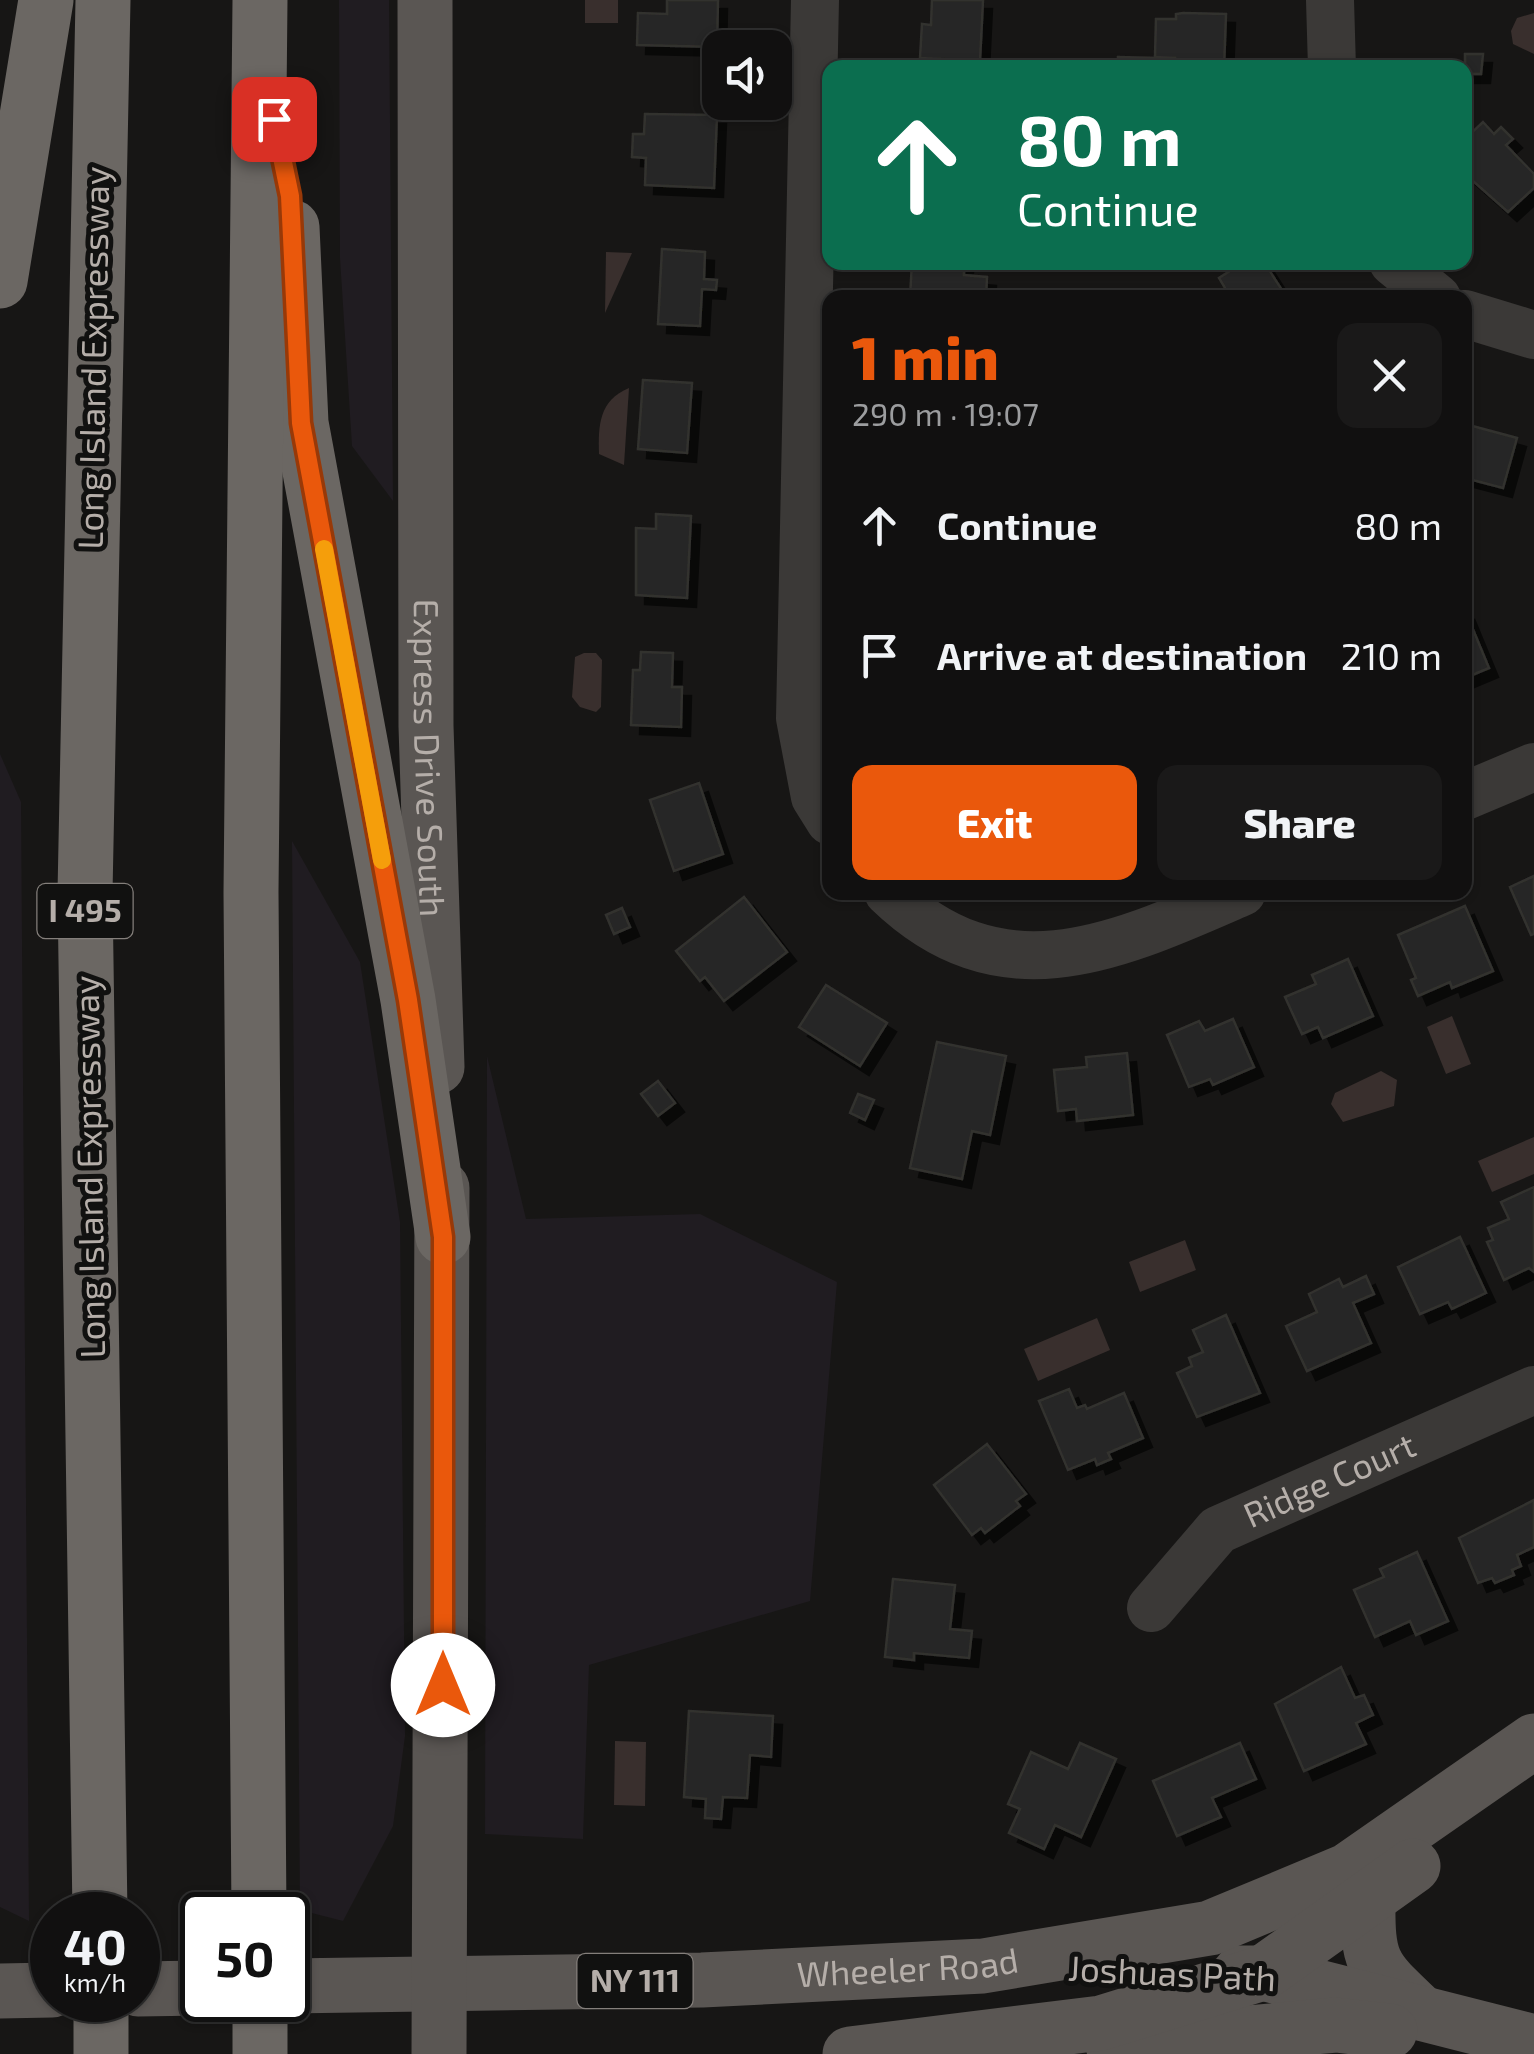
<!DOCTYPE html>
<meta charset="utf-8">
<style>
body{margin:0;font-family:"Exo 2",sans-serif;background:#1a1919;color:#f1f3f6;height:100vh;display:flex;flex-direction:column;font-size:38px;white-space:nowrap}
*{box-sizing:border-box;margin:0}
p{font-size:32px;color:#9c9d9f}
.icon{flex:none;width:55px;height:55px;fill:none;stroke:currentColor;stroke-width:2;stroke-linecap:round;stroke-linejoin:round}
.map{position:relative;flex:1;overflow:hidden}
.drawer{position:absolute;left:822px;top:290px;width:650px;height:610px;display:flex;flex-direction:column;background:#111010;border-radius:20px;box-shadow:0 2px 8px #0004,0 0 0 2px #303030}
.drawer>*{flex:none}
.banner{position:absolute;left:822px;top:60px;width:650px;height:210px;border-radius:20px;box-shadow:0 2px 8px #0004,0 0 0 2px #303030;background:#0b6e4f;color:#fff;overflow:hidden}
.fabs{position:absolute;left:702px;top:30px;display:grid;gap:20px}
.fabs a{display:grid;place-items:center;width:90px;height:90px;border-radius:20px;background:#111010;box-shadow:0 2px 8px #0004,0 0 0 2px #303030;font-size:50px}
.speed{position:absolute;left:30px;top:1892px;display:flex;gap:20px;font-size:50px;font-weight:700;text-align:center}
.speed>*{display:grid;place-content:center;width:130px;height:130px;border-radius:50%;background:#111010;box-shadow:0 2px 8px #0004,0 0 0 2px #303030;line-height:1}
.speed small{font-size:25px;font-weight:400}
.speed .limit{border:5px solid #111;border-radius:15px;background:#fff;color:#111}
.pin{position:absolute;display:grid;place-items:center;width:85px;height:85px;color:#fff;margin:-42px;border-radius:20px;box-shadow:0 5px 15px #0006}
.me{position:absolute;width:110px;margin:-55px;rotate:0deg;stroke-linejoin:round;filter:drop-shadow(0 0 8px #0008)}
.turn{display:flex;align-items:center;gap:35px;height:210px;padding:0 30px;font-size:45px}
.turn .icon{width:130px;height:130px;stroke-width:2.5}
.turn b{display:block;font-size:70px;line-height:85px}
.round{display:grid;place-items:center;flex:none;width:105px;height:105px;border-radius:20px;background:#1a1919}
.overview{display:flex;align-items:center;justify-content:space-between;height:170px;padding:0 30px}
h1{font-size:60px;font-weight:800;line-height:75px;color:#ea580c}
.button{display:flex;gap:20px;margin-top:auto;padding:20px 30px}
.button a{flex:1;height:115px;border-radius:20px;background:#ea580c;color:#fff;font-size:40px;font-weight:800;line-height:115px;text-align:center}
.button a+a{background:#1a1919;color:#f1f3f6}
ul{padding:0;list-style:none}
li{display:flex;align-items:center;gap:30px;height:130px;padding:0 30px}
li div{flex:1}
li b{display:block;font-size:38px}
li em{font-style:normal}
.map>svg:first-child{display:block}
</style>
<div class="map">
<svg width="1534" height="2054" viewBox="0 0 1534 2054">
<defs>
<filter id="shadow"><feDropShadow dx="9" dy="9" stdDeviation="0" flood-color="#0009"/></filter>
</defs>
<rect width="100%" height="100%" fill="#171615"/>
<g fill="#201c21">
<polygon points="339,0 389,0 393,501 352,446 340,258"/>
<polygon points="0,754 21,802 29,1921 0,1907"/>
<polygon points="292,841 360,962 400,1222 405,1736 393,1826 343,1921 300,1910"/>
<polygon points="487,1056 526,1219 700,1214 837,1282 810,1601 589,1665 583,1839 485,1834"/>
</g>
<g fill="#392f2d">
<rect x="585" y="0" width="33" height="23"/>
<polygon points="1534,13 1534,54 1513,44 1511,31 1517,18"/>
<polygon points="606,252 632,253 605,313"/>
<path d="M 629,388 L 624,465 L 599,454 C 598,426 599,400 629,388 Z"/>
<polygon points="584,653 596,653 602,660 601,707 596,712 580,707 572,697 575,657"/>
<polygon points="1452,1016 1471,1064 1446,1074 1427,1027"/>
<polygon points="1381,1071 1397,1080 1394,1106 1343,1122 1331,1104 1335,1093"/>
<polygon points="1534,1137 1534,1174 1492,1192 1478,1161"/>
<polygon points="1185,1240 1196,1270 1140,1292 1129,1262"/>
<polygon points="1097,1318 1110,1350 1038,1381 1024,1349"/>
<polygon points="615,1741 646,1742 645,1806 614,1805"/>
</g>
<g fill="#272725" stroke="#32312f" stroke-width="2.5" filter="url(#shadow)">
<polygon points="667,0 718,0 717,47 637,45 638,13 667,14"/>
<polygon points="932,0 983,0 980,61 920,58 922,24 931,25"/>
<polygon points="1183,13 1226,14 1224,68 1174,68 1175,58 1155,57 1156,19 1176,19 1176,14"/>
<polygon points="1465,54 1483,54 1481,74 1465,74"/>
<polygon points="1118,57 1158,58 1158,68 1118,68"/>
<polygon points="645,114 717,115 714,188 645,185 646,158 632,157 633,134 644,134"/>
<polygon points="1483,122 1494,134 1501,127 1513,139 1506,145 1534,174 1534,188 1508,212 1465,174 1465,139"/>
<polygon points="662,249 705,252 704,279 717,280 716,290 702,289 700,326 658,324"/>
<polygon points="912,262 964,262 964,275 987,277 986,298 910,298"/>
<polygon points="1244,262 1264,262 1287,298 1231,298 1219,278"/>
<polygon points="643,380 692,383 687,453 638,449"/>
<polygon points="1465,424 1517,438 1503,488 1465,478"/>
<polygon points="656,514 691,516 687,598 636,595 636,528 656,529"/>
<polygon points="1465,610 1489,668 1465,678"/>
<polygon points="641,652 673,653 672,687 682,687 681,727 631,725 633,670 640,670"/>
<polygon points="699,783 723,854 674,871 650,800"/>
<polygon points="1534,876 1534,934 1531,935 1510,887"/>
<polygon points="744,897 787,952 724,1001 705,977 700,981 676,951"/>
<polygon points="1465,906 1493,971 1452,988 1450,982 1418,996 1411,980 1416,978 1398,935"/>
<polygon points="622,908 630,927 614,934 606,915"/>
<polygon points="1348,959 1373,1016 1323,1038 1318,1027 1302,1034 1285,997 1316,984 1312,975"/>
<polygon points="826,985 887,1023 860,1066 799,1027"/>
<polygon points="1233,1019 1254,1067 1213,1085 1210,1079 1189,1087 1167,1035 1199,1021 1205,1031"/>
<polygon points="937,1042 1006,1056 990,1135 972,1131 962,1179 910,1168"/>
<polygon points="1127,1053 1133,1115 1077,1121 1076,1109 1058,1111 1054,1070 1087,1067 1086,1057"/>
<polygon points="658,1081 675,1103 658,1116 641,1094"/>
<polygon points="858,1094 874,1100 865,1120 850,1113"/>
<polygon points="1534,1187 1534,1272 1529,1268 1504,1280 1487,1242 1493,1240 1488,1228 1509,1219 1501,1202"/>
<polygon points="1460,1237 1486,1293 1452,1309 1448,1302 1420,1314 1398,1267"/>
<polygon points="1366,1276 1374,1294 1353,1303 1371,1343 1307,1371 1286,1326 1317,1312 1309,1294 1339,1279 1343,1287"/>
<polygon points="1226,1315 1260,1393 1197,1417 1177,1373 1192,1366 1189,1358 1203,1352 1193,1330"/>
<polygon points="1069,1389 1077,1408 1085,1405 1087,1409 1124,1393 1143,1438 1108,1453 1111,1459 1097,1465 1095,1459 1068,1470 1039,1401"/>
<polygon points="987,1444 1026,1494 1016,1501 1020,1506 985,1533 981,1528 972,1535 934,1485"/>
<polygon points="1534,1500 1534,1547 1517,1555 1521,1566 1512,1570 1514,1575 1495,1583 1492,1578 1478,1583 1459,1538"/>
<polygon points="1417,1552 1448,1621 1416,1635 1410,1621 1375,1637 1354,1590 1384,1577 1380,1569"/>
<polygon points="893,1579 955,1585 950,1629 972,1631 969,1658 914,1653 914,1660 885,1657"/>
<polygon points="1341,1667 1355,1698 1364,1695 1373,1715 1356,1723 1366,1744 1304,1771 1275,1704"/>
<polygon points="689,1711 773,1716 771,1757 750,1755 747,1798 723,1797 721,1819 705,1818 706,1799 684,1797"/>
<polygon points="1080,1743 1116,1759 1081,1837 1055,1825 1044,1849 1009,1833 1020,1809 1008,1804 1031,1752 1068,1769"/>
<polygon points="1240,1743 1256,1779 1212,1798 1221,1817 1177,1836 1153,1781"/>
</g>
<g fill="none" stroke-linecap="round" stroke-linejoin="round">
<g stroke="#3b3937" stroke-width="48">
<polyline points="815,0 800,718 815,797 830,821"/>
<polyline points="1330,0 1332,68"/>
<polyline points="1393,262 1437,298"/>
<polyline points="1465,314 1534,335"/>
<polyline points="1465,796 1534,767"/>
<path d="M 888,892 C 1002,1002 1118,946 1242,892"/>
<path id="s1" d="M 1151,1608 L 1218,1530 L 1534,1390"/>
</g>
<g stroke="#5a5653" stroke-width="55">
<path id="s2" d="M 425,0 L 426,726 L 437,1067"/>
<path d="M 1368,1898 C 1367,1966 1373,1967 1421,2013"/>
<polyline points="1240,1973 1263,1973 1534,2042"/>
<path id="s3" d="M 288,1986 L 702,1980 L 983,1966 L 1210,1928 L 1347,1871 L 1534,1741"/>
<polyline points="138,1989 202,1988"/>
<polyline points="0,1991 52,1990"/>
<polyline points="1113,2045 1336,2025 1390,2031"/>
<polyline points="439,2054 442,1188"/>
<polyline points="850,2054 1101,2023 1263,1973 1413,1866"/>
</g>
<g stroke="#6b6763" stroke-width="55">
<polyline points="292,227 301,423 408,1000 443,1237"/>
<polyline points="0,281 46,0"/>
<polyline points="100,1915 85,893 103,0"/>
<polyline points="259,1915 251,892 260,0"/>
<polyline points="101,2000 101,2054"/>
<polyline points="260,2000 260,2054"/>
</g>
</g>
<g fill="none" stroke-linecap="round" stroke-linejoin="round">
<defs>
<polyline id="route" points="274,119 290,196 301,423 408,1000 443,1237 443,1685"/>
</defs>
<use href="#route" stroke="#983908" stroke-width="25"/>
<use href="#route" stroke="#ea580c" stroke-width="18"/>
<polyline stroke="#f59e0b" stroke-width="18" points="324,549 382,860"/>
</g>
<g text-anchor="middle" stroke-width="10" stroke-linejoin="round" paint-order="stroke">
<g fill="#111110" stroke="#847f7b" stroke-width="2.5">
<rect x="37.5" y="884" width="95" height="54" rx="8"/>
<rect x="577.5" y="1954" width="115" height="54" rx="8"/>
</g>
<g font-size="32" font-weight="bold" fill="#b5aea9">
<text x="85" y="922">I 495</text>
<text x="635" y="1992">NY 111</text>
</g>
<g font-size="35" fill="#b5aea9" stroke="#111110">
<text transform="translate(94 358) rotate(-89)" y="12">Long Island Expressway</text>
<text dy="12" stroke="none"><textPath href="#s2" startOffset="758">Express Drive South</textPath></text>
<text transform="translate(90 1167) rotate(-91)" y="12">Long Island Expressway</text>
<text dy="12" stroke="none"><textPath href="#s1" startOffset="225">Ridge Court</textPath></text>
<text dy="12" stroke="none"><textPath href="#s3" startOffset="620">Wheeler Road</textPath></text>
<text transform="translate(1172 1974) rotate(3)" y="12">Joshuas Path</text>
</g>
</g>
</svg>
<div class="fabs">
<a><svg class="icon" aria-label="sound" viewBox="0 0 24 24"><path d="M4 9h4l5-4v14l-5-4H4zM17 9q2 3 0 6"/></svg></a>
</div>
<div class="speed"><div>40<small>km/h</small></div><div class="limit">50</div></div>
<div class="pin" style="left:274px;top:119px;background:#d93025"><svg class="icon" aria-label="arrive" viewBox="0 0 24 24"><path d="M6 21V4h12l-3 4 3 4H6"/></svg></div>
<svg class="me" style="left:443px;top:1685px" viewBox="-20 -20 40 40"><circle r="19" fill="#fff"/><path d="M0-13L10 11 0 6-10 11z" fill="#ea580c"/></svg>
<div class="banner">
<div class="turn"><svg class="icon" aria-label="ahead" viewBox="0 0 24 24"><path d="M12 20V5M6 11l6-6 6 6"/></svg><div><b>80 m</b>Continue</div></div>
</div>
<section class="drawer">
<div class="overview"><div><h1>1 min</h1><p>290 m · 19:07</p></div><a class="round"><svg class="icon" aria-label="close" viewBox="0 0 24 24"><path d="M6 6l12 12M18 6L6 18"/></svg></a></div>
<ul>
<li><svg class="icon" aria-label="ahead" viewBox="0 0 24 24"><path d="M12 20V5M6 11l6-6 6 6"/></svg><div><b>Continue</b></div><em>80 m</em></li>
<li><svg class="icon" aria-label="arrive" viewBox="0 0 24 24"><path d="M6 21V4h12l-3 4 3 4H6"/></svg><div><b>Arrive at destination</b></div><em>210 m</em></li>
</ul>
<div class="button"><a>Exit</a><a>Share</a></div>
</section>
</div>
